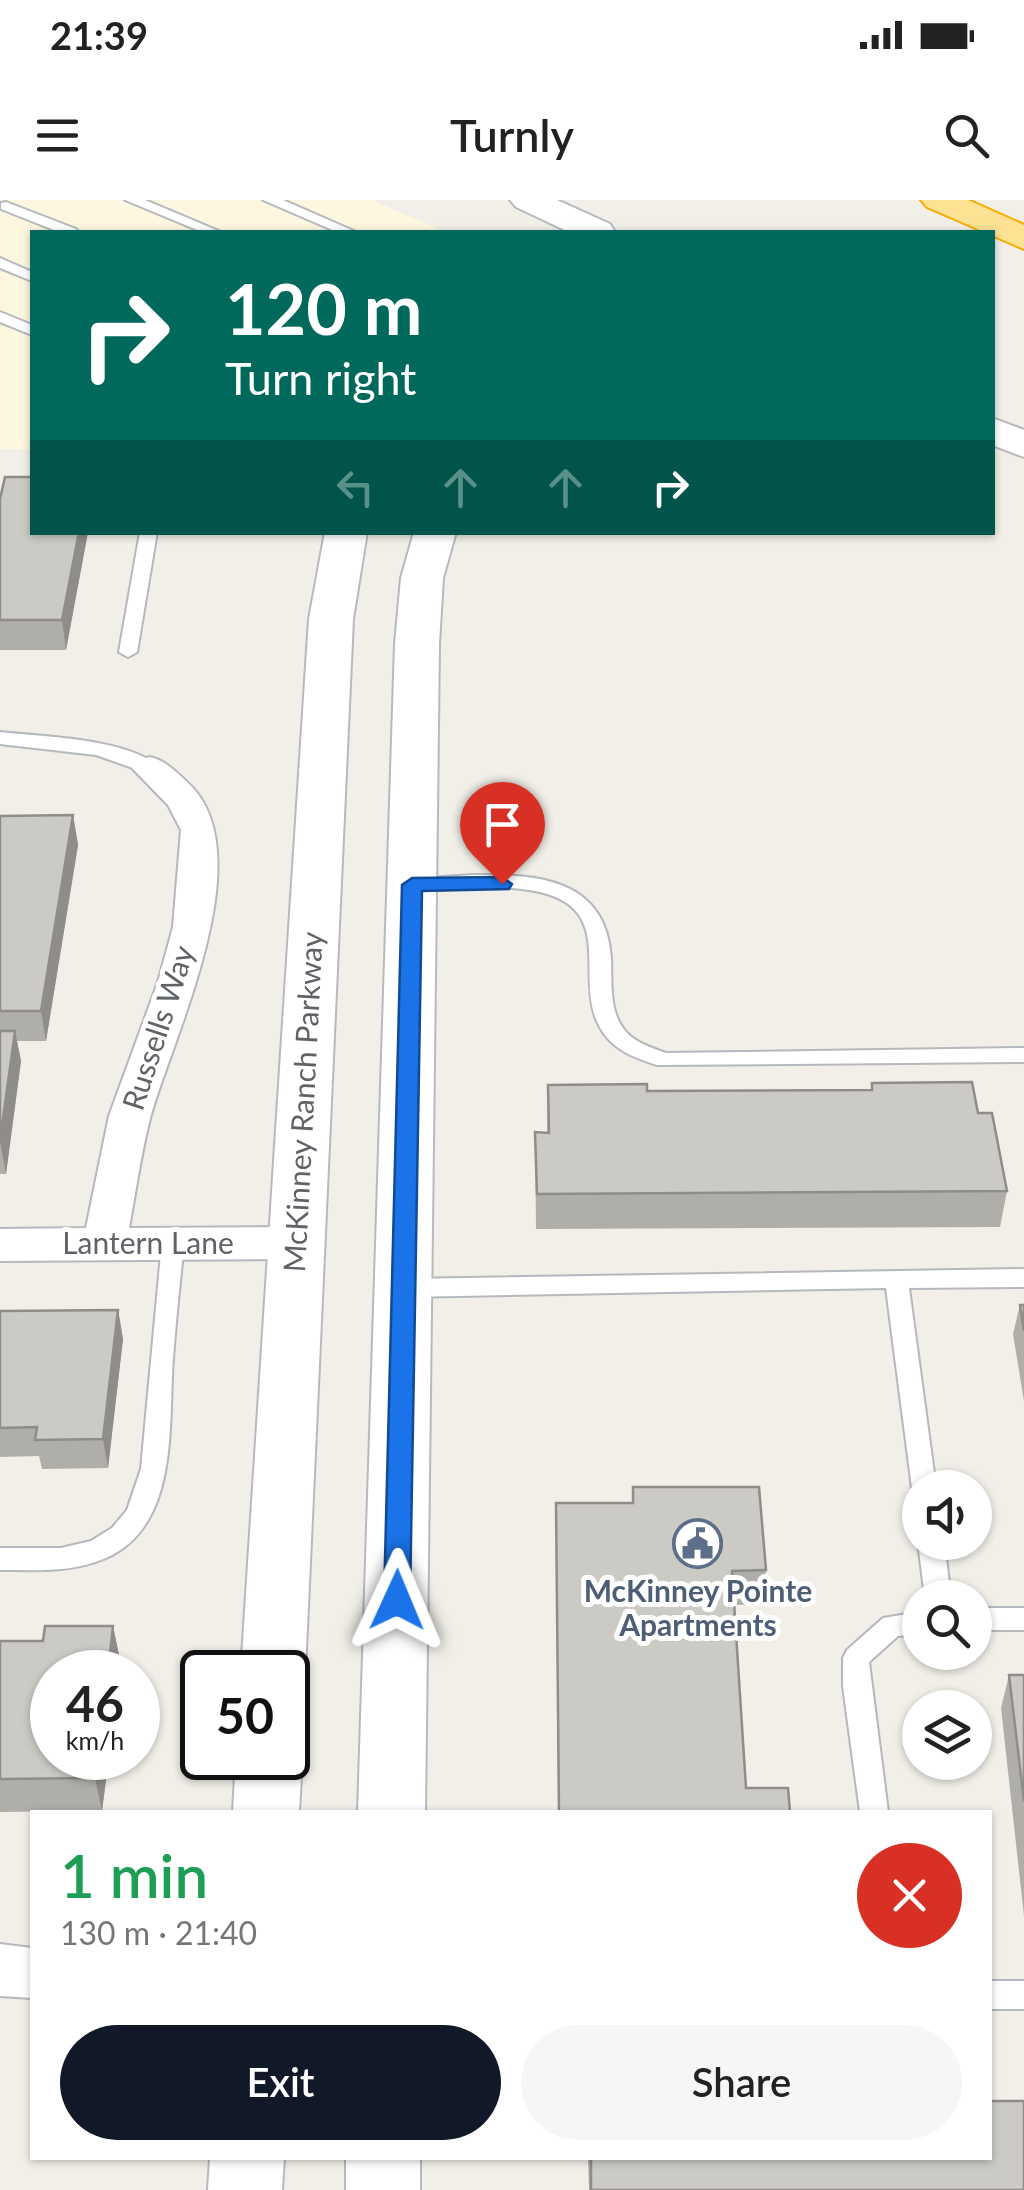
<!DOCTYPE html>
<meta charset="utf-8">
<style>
body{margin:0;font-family:Lato,sans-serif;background:#f6f6f6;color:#222;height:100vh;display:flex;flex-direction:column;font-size:38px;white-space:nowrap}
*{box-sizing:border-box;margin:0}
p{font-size:32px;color:#767676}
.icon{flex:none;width:55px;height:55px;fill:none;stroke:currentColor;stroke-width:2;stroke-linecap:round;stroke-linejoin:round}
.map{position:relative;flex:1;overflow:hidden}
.side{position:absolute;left:30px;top:1610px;width:962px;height:350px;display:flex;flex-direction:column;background:#fff;border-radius:0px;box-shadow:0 2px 8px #0004}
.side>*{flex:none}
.top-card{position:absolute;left:30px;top:30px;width:965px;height:305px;border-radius:0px;box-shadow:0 2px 8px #0004;background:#00695c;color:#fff;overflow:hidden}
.controls{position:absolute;left:902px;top:1270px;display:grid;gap:20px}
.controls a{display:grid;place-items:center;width:90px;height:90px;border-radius:50%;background:#fff;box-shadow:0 2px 8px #0004;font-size:50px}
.speed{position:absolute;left:30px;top:1450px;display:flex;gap:20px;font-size:50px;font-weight:700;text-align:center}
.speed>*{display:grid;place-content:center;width:130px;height:130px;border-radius:50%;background:#fff;box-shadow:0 2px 8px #0004;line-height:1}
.speed small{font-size:25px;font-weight:400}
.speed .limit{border:5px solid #111;border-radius:15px;background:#fff;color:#111}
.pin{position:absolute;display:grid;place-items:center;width:85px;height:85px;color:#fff;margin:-102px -42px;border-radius:50% 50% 50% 0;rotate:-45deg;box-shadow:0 0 10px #0007}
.pin .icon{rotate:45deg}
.me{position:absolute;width:110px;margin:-55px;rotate:1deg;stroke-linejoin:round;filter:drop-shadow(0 0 8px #0008)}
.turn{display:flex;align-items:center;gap:35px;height:210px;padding:0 30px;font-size:45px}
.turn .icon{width:130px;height:130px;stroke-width:2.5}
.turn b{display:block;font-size:70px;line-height:85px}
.lanes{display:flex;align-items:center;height:95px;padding:0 30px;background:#0003;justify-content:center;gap:50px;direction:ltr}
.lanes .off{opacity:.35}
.round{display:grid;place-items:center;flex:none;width:105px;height:105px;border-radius:52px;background:#f6f6f6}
.headline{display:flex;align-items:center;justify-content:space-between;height:170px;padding:0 30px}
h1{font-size:60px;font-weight:600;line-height:75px;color:#1e9e55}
.primary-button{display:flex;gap:20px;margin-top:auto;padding:20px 30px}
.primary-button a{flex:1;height:115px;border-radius:60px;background:#111827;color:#fff;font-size:40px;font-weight:600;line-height:115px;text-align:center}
.primary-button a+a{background:#f6f6f6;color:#222}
.status{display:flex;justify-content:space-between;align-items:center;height:70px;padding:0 50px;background:#fff;direction:ltr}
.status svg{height:28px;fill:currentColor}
header{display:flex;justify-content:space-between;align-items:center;height:130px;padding:0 30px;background:#fff;font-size:45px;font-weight:600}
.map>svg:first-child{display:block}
</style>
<div class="status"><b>21:39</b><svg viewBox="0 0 49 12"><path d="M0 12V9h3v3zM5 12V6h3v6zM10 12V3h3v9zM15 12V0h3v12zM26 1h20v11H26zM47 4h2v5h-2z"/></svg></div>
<header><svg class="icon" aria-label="menu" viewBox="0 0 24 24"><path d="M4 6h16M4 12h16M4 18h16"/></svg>Turnly<svg class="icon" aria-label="search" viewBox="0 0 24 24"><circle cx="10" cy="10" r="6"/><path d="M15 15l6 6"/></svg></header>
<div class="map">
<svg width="1024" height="1990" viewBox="0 0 1024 1990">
<rect width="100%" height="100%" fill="#f1efe8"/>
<polygon fill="#fef7e0" points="0,0 372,0 445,32 32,32 32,249 0,249"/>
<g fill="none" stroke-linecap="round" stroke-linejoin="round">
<defs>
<g id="service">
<polygon points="125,0 145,0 221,32 202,32"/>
<polygon points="263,0 283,0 356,32 337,32"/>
<polygon points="6,2 76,29 78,32 59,32 1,9 1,3"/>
<polygon points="0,58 32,72 32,81 0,68"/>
<polygon points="0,112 32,125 32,135 0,122"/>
<polygon points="140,332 157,332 137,452 128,457 119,452"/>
<path d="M 0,532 C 42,537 129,538 160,568 L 150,574 L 96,555 L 0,544 Z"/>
<path d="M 473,675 C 537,674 606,678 611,758 C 612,779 609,806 621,825 C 631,842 650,847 666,853 L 1024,848 L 1024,862 L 657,865 C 637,858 619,853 605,835 C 567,786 624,708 535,691 C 495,683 452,690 412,691 L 402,685 L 412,679 Z"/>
<path d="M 173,1034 L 181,1037 L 184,1043 C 180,1081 176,1119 173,1158 C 168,1224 180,1325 106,1358 C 72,1373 36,1370 0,1370 L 0,1348 L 61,1348 L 91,1341 L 112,1328 L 127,1310 L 141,1269 L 162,1043 L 165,1037 Z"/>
<polygon points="1024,1069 1024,1087 909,1088 936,1288 920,1288 920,1297 912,1288 886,1088 405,1097 397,1094 393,1088 397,1082 405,1079"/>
<polygon points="920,1339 920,1342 944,1342 951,1398 925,1398 918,1342"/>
<rect x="975" y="1408" width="49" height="22"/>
<polygon points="920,1412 920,1434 898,1436 869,1462 888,1612 860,1612 843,1486 843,1458 847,1450 883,1418"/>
<rect x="990" y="1781" width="34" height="28"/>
</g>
<g id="minor">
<path d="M 150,557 C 166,561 175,571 187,582 C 264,651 174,834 151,915 C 141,952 136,991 129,1028 L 296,1027 L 311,1032 L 318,1043 L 311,1054 L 296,1059 L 0,1061 L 0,1029 L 86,1028 L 109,916 L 158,782 L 173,727 L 181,630 L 168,605 L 132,568 L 137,560 Z"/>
<polygon points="0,1744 32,1748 32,1798 0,1796"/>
</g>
<g id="secondary">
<polygon points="510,0 557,0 610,24 615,32 569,32 516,7"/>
<polygon points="992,218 1024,230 1024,257 992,245"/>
<polygon points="325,332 367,332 353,419 305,1472 296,1492 288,1495 288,1472 241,1472 309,419"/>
<polygon points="414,332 456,332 443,378 439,444 425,1612 358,1612 395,444 401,378"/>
<polygon points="288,1536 292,1537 302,1558 299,1612 233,1612 236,1558 288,1558"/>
<polygon points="210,1958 284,1958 282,1990 208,1990"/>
<rect x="346" y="1958" width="74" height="32"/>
</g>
<polygon id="motorway" points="921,0 968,0 1024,25 1024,49 927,7"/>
</defs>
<use href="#service" stroke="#b5b8bc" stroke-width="4"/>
<use href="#minor" stroke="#b5b8bc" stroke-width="4"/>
<use href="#secondary" stroke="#b6babf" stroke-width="4"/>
<use href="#motorway" stroke="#f9ab00" stroke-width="4"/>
<use href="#service" fill="#fff" fill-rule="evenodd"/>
<use href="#minor" fill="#fff" fill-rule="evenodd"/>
<use href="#secondary" fill="#fff" fill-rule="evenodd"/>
<use href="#motorway" fill="#fde293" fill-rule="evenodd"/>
</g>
<g fill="#afaea9">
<polygon points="0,299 32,332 88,332 66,450 0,450"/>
<polygon points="73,615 78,645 46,841 17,841 21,861 6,974 0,974 0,616"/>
<polygon points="872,883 978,913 1007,991 1000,1027 536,1029 535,932 547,933 548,885 647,891 871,890"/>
<polygon points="1020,1105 1024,1105 1024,1201 1013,1134"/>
<polygon points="118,1110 123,1139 108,1268 42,1269 39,1256 0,1257 0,1111"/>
<polygon points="633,1287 766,1370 762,1404 734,1405 746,1588 790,1612 558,1612 556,1303 632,1303"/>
<polygon points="113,1426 120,1460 102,1611 0,1612 0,1441 43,1441"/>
<polygon points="1009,1475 1024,1475 1024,1716 1001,1508"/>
<polygon points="588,1958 990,1958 1024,1990 589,1990"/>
</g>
<g fill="#8f8d8a">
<polygon points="79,332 88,332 66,450 62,420"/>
<polygon points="73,615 78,645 46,841 41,811"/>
<polygon points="15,831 21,861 6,974 0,941"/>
<polygon points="118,1110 123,1139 108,1268 103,1239"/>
<polygon points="113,1426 120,1460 118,1472 108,1472"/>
<polygon points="97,1558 109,1558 102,1611 95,1578"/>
</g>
<g fill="#cccac5" stroke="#8f8d8a" stroke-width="2.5">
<polygon points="5,277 32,277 32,332 79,332 62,420 0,420 0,299"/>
<polygon points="73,615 41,811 0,811 0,616"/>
<polygon points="0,831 15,831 0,941"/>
<polygon points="972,882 978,913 992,913 1007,991 537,994 535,932 549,933 548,885 647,884 647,891 872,890 872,883"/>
<polygon points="1020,1105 1024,1105 1024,1131"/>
<polygon points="118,1110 103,1239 35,1240 37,1227 0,1228 0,1111"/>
<polygon points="633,1287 759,1287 766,1370 732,1371 746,1588 788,1588 790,1612 559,1612 556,1303 633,1303"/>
<polygon points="45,1426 113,1426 108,1472 52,1472 52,1558 97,1558 95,1578 0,1579 0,1441 43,1441"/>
<polygon points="1009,1475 1024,1475 1024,1601"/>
<polygon points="990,1901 1024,1901 1024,1990 591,1990 591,1958 990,1958"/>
</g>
<polygon fill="#1a73e8" stroke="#114b97" stroke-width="2.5" points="502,677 512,684 509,689 422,691 410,1400 406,1407 397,1411 388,1407 384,1400 402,685 412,678"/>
<defs>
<symbol id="civic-ring" viewBox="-11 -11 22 22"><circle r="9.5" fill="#fff" stroke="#5c6f8a" stroke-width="1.5"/><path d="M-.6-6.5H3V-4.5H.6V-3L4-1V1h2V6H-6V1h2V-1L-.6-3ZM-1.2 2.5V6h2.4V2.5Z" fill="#5c6f8a"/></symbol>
</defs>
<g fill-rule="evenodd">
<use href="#civic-ring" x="670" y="1316" width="55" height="55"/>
</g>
<g text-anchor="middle" stroke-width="10" stroke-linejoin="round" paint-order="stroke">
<g font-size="30" fill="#5f6368" stroke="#fff">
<text transform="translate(159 828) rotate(-72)" y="10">Russells Way</text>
<text transform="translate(304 902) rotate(-87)" y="10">McKinney Ranch Parkway</text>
<text x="148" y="1054">Lantern Lane</text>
</g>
<g font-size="30" font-weight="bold" fill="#4e5e75" stroke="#fff">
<text x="698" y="1402">McKinney Pointe<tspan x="698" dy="34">Apartments</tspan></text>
</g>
</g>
</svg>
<div class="controls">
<a><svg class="icon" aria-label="sound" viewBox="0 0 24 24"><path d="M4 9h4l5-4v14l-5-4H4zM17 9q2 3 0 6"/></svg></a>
<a><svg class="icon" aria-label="search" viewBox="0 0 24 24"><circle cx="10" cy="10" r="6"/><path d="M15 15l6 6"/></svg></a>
<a><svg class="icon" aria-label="layers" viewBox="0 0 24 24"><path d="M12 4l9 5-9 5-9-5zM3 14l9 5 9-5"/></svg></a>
</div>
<div class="speed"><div>46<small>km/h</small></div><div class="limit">50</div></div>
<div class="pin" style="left:502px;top:684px;background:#d93025"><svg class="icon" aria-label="arrive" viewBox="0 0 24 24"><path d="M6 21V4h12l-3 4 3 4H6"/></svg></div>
<svg class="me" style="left:397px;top:1400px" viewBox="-20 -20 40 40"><path d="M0-17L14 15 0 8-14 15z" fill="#1a73e8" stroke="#fff" stroke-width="4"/></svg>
<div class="top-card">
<div class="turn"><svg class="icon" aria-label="right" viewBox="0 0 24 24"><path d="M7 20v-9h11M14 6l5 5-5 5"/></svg><div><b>120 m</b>Turn right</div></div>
<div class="lanes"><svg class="icon off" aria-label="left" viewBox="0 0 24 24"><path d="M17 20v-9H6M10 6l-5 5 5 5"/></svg><svg class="icon off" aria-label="ahead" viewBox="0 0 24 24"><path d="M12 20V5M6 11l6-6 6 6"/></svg><svg class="icon off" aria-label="ahead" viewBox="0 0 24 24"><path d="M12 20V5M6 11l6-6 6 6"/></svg><svg class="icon" aria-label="right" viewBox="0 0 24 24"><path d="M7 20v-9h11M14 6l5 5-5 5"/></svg></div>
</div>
<section class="side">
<div class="headline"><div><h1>1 min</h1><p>130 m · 21:40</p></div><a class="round" style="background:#d93025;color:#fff"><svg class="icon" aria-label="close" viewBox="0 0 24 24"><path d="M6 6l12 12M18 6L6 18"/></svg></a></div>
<div class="primary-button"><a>Exit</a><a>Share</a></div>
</section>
</div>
